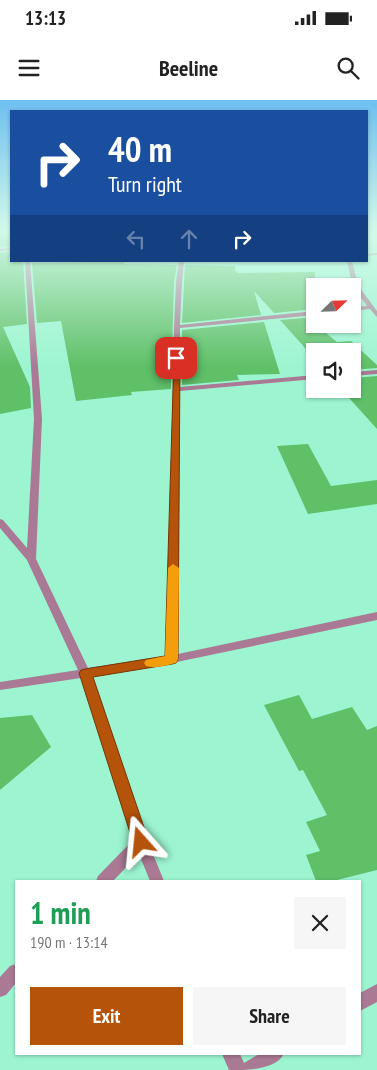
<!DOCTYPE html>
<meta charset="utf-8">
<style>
body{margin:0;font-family:"PT Sans Narrow",sans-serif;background:#f6f6f6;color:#222;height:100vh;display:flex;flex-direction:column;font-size:19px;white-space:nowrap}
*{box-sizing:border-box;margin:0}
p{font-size:16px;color:#767676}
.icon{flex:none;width:28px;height:28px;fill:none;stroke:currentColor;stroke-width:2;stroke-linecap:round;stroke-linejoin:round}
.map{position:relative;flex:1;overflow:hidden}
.details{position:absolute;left:15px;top:780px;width:346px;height:175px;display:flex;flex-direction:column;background:#fff;border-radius:0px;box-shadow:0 1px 4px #0004}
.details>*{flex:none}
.hud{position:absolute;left:10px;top:10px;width:358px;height:152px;border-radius:0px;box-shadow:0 1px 4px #0004;background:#1a4fa0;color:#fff;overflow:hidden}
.needle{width:32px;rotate:67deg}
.buttons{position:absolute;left:306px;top:178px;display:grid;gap:10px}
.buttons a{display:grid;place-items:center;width:55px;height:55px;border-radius:0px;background:#fff;box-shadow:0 1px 4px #0004;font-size:25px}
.pin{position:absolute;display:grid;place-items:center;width:42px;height:42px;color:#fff;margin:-21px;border-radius:10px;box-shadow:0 2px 8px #0006}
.me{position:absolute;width:55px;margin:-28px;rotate:342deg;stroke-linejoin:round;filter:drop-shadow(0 0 4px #0008)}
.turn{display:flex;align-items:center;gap:18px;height:105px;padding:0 15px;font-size:22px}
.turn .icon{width:65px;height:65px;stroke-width:2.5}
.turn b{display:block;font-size:35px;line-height:42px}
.lanes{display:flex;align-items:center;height:48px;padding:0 15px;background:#0003;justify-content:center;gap:25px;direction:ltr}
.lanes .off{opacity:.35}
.round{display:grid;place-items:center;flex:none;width:52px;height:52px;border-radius:0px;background:#f6f6f6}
.head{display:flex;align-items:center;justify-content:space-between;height:85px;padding:0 15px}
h1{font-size:30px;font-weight:700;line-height:38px;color:#1e9e55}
.action{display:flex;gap:10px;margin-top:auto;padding:10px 15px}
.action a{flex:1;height:58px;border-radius:0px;background:#b45309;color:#fff;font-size:20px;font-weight:700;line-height:58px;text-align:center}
.action a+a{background:#f6f6f6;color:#222}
.status{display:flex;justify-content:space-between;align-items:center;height:35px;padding:0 25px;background:#fff;direction:ltr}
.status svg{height:14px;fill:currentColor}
header{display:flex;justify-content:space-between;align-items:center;height:65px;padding:0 15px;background:#fff;font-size:22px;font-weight:700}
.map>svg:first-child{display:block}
</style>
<div class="status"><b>13:13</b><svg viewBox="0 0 49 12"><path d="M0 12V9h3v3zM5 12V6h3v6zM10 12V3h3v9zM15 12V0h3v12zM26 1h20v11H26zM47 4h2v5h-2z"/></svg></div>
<header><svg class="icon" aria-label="menu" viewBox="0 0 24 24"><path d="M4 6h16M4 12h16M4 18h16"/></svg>Beeline<svg class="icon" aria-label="search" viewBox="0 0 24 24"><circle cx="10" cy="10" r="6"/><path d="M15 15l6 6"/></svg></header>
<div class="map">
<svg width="377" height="970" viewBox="0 0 377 970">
<rect width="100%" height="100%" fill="#9cf5d0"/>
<g fill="#5fc068">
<polygon points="0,131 8,131 11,135 11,146 0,147"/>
<polygon points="11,152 11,161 23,161 27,224 3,227 30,287 31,308 0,314 0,153"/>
<polygon points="124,162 124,164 177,165 174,182 171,289 131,292 132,295 76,301 61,221 37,223 32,163"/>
<polygon points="185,165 235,166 235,171 237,171 237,173 315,172 315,209 274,213 254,191 261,215 182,223"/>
<polygon points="315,217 315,224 337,242 351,241 377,265 377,268 352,270 352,251 315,251 315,259 280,220"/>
<polygon points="264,222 280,274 237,275 239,280 182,285 182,230"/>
<polygon points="377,276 377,329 341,289 352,289 352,278"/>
<polygon points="308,344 331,386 377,380 377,404 308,414 277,346"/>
<polygon points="299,595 312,619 352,607 367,630 377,626 377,770 333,781 316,781 306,755 320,751 306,722 327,715 303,670 299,671 264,605"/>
<polygon points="32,615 51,647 0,690 0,618"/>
</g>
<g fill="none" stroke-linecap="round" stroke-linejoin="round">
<g fill="#aa7993" fill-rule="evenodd">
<polygon points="11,148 11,150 0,151 0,149"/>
<polygon points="377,153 377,155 366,156 366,154"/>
<polygon points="25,161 30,161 42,319 36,459 88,568 167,556 174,227 176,182 179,161 184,161 182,182 180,225 315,211 315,215 180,228 180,287 315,275 315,279 180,291 178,554 377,512 377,520 172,563 92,576 148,742 164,781 150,781 139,754 113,781 96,781 98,776 133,740 81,578 0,590 0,582 78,570 27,460 0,428 0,419 3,420 27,448 34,319"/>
<polygon points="347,161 352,161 358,185 377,211 377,217 370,209 352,211 352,207 367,206 352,185"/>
<polygon points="377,270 377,274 352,276 352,272"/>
<polygon points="16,864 16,883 6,895 0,897 0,877 10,866"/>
<polygon points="377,884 377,902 360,911 360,893"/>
<path d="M 222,954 L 240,954 L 244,963 L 259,954 L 284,954 C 275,970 248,970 229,970 Z"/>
</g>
</g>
<linearGradient id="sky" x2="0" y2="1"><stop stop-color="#6ebff0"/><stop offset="0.49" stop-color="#d2faea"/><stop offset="1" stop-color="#d2faea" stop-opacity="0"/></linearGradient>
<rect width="377" height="267" fill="url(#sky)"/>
<polygon fill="#b45309" stroke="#753606" points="174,256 180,258 178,559 176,563 172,564 93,577 149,742 146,747 141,749 135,747 133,742 79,573 81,570 85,569 165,556"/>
<path fill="#f59e0b" d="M 173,464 L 179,468 L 178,559 L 176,563 C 167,565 155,569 146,566 L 144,563 L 146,560 L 165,556 L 168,468 Z"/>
</svg>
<div class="buttons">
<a><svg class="needle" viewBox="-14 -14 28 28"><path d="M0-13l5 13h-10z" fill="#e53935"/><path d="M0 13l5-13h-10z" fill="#767676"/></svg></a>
<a><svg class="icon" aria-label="sound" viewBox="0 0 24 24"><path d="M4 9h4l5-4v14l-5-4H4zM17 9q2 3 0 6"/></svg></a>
</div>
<div class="pin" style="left:176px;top:258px;background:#d93025"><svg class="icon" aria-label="arrive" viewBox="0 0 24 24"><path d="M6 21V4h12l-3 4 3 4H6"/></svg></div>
<svg class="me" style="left:141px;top:742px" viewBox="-20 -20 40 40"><path d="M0-17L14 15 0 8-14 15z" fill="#b45309" stroke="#fff" stroke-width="4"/></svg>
<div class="hud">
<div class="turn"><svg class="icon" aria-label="right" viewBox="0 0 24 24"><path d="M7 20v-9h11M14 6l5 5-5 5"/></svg><div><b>40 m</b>Turn right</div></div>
<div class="lanes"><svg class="icon off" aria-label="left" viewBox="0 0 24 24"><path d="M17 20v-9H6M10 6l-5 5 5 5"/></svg><svg class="icon off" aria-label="ahead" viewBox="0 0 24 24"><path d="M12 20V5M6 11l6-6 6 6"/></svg><svg class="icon" aria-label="right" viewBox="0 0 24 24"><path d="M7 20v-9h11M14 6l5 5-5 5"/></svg></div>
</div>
<section class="details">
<div class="head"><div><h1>1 min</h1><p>190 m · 13:14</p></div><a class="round"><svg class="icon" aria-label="close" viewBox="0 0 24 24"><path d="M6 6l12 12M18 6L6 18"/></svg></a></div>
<div class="action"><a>Exit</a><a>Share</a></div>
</section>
</div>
